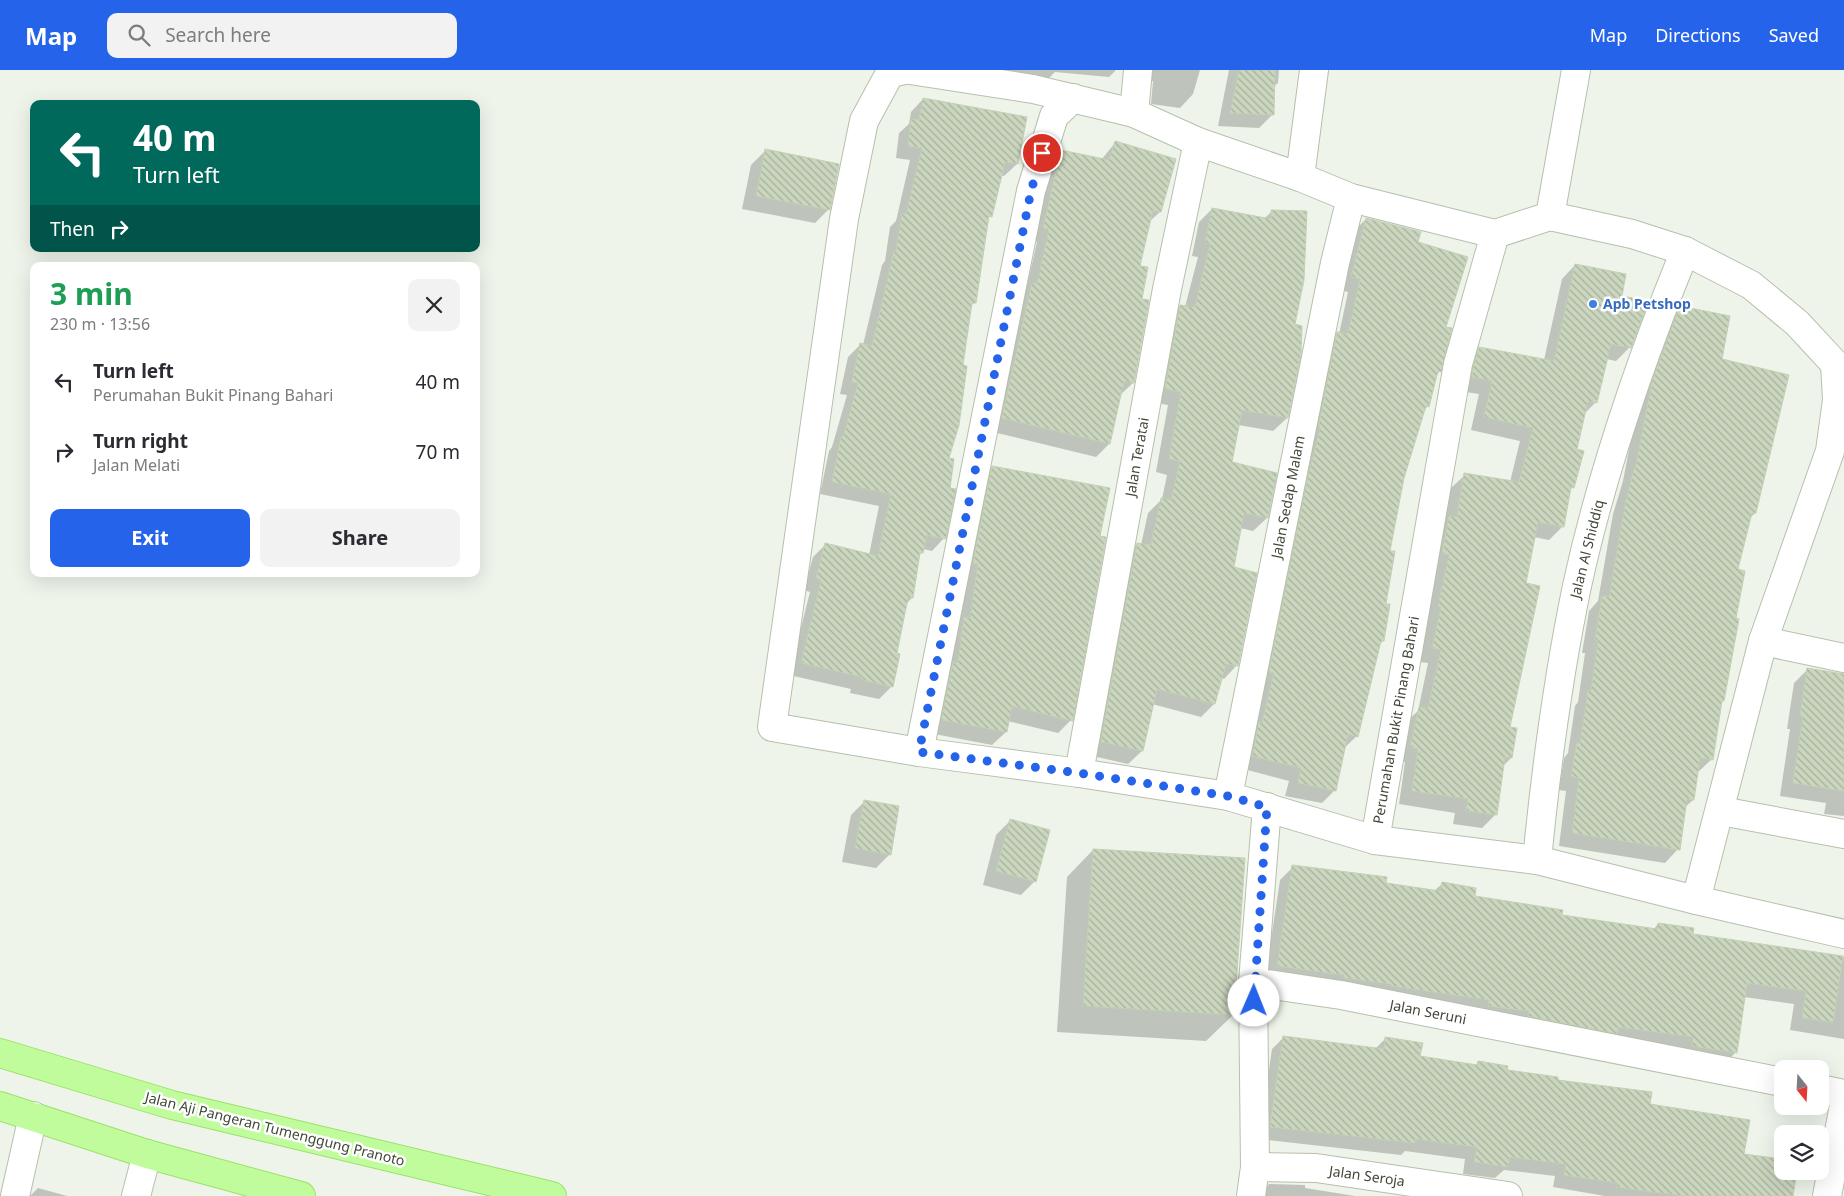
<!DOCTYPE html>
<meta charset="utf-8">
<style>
body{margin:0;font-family:"Noto Sans",sans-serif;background:#f2f2f3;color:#2b2b33;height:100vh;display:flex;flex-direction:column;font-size:19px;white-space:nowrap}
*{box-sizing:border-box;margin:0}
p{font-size:16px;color:#7c7c81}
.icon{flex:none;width:28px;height:28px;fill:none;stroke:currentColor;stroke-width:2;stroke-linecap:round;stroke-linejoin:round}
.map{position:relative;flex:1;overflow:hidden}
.panel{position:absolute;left:30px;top:192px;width:450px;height:315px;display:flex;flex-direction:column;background:#fff;border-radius:10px;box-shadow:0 5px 20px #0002}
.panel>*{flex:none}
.hud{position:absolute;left:30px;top:30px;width:450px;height:152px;border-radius:10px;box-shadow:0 5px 20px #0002;background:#00695c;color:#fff;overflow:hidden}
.needle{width:32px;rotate:162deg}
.fabs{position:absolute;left:1774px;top:990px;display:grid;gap:10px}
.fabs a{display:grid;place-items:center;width:55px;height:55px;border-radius:10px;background:#fff;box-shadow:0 5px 20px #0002;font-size:25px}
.pin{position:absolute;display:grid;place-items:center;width:42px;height:42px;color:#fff;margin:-21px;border:2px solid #fff;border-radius:50%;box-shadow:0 1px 5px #0007}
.me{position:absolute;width:55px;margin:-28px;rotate:1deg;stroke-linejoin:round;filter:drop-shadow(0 0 4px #0008)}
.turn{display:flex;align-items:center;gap:18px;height:105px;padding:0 20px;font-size:22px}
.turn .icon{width:65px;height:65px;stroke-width:2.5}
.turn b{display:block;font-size:35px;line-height:42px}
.then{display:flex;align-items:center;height:48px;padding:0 20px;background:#0003;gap:10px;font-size:19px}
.round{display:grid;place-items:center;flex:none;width:52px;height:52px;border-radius:10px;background:#f2f2f3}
.overview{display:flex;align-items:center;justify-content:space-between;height:85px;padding:0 20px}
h1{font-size:30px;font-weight:700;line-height:38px;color:#1e9e55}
.button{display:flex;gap:10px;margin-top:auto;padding:10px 20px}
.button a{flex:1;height:58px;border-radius:10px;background:#2563eb;color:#fff;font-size:20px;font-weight:700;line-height:58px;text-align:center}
.button a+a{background:#f2f2f3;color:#2b2b33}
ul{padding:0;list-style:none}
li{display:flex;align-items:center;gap:15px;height:70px;padding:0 20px}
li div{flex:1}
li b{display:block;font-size:19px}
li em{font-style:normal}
header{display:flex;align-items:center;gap:30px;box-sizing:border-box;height:70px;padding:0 25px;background:#2563eb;color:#fff}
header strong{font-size:24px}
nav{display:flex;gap:28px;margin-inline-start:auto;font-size:18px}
.search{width:350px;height:45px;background:#f2f2f3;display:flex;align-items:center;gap:12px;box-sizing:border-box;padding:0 18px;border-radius:10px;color:#7c7c81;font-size:19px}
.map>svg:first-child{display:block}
</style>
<header>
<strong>Map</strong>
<div class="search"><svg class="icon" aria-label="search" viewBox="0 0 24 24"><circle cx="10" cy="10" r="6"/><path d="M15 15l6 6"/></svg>Search here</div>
<nav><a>Map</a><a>Directions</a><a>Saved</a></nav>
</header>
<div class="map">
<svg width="1844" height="1126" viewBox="0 0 1844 1126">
<defs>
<pattern id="building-back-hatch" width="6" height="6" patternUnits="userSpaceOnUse" patternTransform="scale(1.25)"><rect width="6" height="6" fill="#cbd6bf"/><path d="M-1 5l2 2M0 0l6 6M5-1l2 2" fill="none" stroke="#a6b09c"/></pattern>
</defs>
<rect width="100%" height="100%" fill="#eef4ea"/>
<g fill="#0003">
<polygon points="988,0 1116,0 1109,7 1055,2 1042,15"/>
<polygon points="1132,0 1200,0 1193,24 1180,38 1151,34 1153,11 1139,10"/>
<polygon points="1229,0 1279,0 1278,13 1273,17 1272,45 1259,58 1218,56"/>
<polygon points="923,29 1017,94 1004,106 1000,105 990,146 987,149 974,233 970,237 947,389 944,468 932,481 923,479 918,487 912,528 906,534 895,584 892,616 879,629 850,623 851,619 789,605 810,522 804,520 813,487 825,475 869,485 879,436 820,424 829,381 832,377 847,325 840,324 848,287 860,275 863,275 882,195 885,191 890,157 896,151 910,90 896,88 899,63 909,54 911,42"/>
<polygon points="1115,73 1175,90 1160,142 1149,152 1139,197 1141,230 1133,313 1119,326 1109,374 1096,387 989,361 1019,227 1026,220 1037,172 1031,171 1048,95 1062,82 1101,90"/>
<polygon points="765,81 829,139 815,153 742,139 751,95"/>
<polygon points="1212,139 1264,149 1272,141 1293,255 1287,348 1273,361 1238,355 1230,393 1275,404 1267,448 1253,461 1240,458 1233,498 1237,595 1224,609 1221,608 1214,634 1201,647 1152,634 1142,681 1128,694 1088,685 1124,487 1137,474 1141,475 1148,443 1162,429 1167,405 1156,402 1168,335 1152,332 1167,250 1180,236 1185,237 1198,187 1192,186 1199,152"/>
<polygon points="1366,149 1416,173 1444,258 1440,301 1436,305 1428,336 1423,341 1403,408 1388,482 1383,571 1379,575 1357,666 1343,679 1335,720 1322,733 1285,726 1289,711 1240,698 1325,276 1339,264 1348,222 1339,220 1353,162"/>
<polygon points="1575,195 1620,227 1630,277 1616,291 1606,289 1596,332 1583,345 1575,380 1573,417 1569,421 1563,456 1549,470 1534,467 1524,514 1509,658 1511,688 1503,696 1496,744 1482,758 1453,754 1455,743 1399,734 1405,692 1398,690 1406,652 1418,641 1428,593 1419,592 1428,551 1425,550 1436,461 1445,452 1451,418 1465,405 1510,412 1520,371 1471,360 1479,324 1459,321 1466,292 1480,278 1544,290 1562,209"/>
<polygon points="1680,238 1720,290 1755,443 1750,448 1737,500 1723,631 1720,633 1712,689 1697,703 1693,730 1684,738 1678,779 1665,793 1559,776 1566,721 1559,720 1564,688 1568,683 1575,636 1578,632 1585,583 1582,583 1589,541 1598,531 1613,444 1623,411 1640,322 1667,251"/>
<polygon points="992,398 1098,467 1071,650 1058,663 1008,651 1006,662 992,675 929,663 979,411"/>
<polygon points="1808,599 1844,617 1844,746 1824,744 1826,733 1780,726 1790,659 1787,659 1794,613"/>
<polygon points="865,731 890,784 876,798 842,792 851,745"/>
<polygon points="1010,751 1035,811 1021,825 983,815 996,765"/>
<polygon points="1093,780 1233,945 1206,971 1057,962 1067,807"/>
<polygon points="1293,797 1434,821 1442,814 1474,827 1561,846 1653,860 1658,854 1692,865 1844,887 1844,969 1790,960 1794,934 1744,927 1736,982 1723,995 1265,909 1280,810"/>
<polygon points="1284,967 1375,979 1386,968 1419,987 1475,996 1478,992 1649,1035 1743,1085 1782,1091 1782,1101 1792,1126 1605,1126 1553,1117 1555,1106 1504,1100 1495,1108 1463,1104 1465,1089 1405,1081 1401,1085 1259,1069 1272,979"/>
<polygon points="1269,1114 1305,1115 1305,1118 1355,1126 1257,1126"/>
<polygon points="38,1118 67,1126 30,1126"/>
</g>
<g fill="url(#building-back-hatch)" stroke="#c2d1b3">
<polygon points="1239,0 1275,0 1274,45 1230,43"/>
<polygon points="923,28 1027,47 1018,94 1005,92 992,147 989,146 976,233 972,233 963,295 967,296 959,355 949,388 954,389 950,418 956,419 946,469 927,465 923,483 920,483 913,528 908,528 897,583 900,584 893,617 862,610 862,607 801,593 821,510 816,508 825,473 878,486 891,424 832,412 841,367 843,367 858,313 852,312 860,273 872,276 894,181 896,181 902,143 906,144 922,78 908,76 911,49 919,50"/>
<polygon points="1115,71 1176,89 1161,142 1153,140 1140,196 1148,197 1142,229 1149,230 1134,313 1124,311 1110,374 1002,348 1032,213 1037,214 1049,159 1043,158 1061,80 1109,90"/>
<polygon points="765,79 839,94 830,140 756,126"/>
<polygon points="1212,138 1271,149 1271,140 1307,141 1304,210 1295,254 1302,256 1301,284 1288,348 1242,340 1232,392 1277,403 1268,448 1244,443 1234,497 1257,503 1238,596 1226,594 1215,634 1157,619 1143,681 1101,672 1137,473 1151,475 1161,428 1171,430 1180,391 1169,389 1181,322 1165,319 1180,235 1195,237 1210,174 1205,173"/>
<polygon points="1366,148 1421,162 1418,172 1468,187 1446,257 1452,258 1441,302 1438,301 1429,337 1426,336 1404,408 1390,481 1395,481 1386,534 1390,534 1384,571 1381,571 1358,667 1348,664 1336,721 1298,713 1301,698 1252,686 1259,652 1262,653 1274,603 1269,602 1307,410 1320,360 1319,354 1337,262 1348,264 1360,209 1351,207"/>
<polygon points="1575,194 1626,204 1622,226 1649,231 1631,278 1611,274 1597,333 1588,331 1577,379 1584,381 1574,418 1571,417 1564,457 1538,452 1526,513 1540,516 1510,657 1517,658 1512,688 1505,687 1497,745 1466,741 1468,729 1412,721 1418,679 1410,677 1419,637 1428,639 1441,580 1432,578 1441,537 1438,536 1449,485 1442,483 1449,446 1457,447 1464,403 1519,412 1533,358 1484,347 1492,311 1472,307 1473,297 1479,277 1554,291"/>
<polygon points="1680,236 1730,246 1722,289 1789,305 1756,443 1752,443 1738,499 1745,501 1736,548 1739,549 1724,631 1722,631 1713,690 1700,688 1694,730 1687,729 1680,780 1572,763 1579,708 1571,706 1577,673 1580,673 1588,621 1591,621 1598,570 1595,570 1602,526 1609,527 1626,430 1634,399 1635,399 1653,308"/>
<polygon points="992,396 1110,418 1100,466 1106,467 1073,651 1012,636 1007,662 941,650 953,592 958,593 964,547 970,548 978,494 973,493"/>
<polygon points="1807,598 1844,604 1844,721 1793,713 1803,646 1800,646"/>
<polygon points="864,730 899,736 891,785 855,778"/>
<polygon points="1010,749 1050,760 1036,812 996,801"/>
<polygon points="1093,779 1245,788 1234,945 1083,936"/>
<polygon points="1292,795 1387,807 1386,813 1440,821 1442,812 1476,818 1475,826 1563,840 1562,845 1657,859 1658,853 1694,858 1693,864 1843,886 1833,952 1802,948 1806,921 1747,913 1737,983 1692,976 1693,967 1618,957 1617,964 1528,946 1529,941 1488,936 1489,930 1391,916 1391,914 1344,908 1344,905 1277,896"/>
<polygon points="1283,966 1384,979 1385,967 1423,973 1420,986 1477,995 1478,991 1508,996 1507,1000 1558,1007 1558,1010 1652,1022 1650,1034 1750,1050 1744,1084 1782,1089 1782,1101 1797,1101 1793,1126 1686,1126 1644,1121 1616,1117 1617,1113 1564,1105 1566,1094 1510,1087 1508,1097 1474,1092 1477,1077 1415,1069 1415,1073 1270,1057"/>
</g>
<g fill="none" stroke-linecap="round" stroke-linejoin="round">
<defs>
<g id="minor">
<polyline points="905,0 890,3 864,51 844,149 772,657 919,682 1079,703 1228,726 1375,770 1458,294 1495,164"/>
<polyline points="910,0 1033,19 1134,43 1198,72 1300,107 1351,128 1495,164 1550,146"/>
<polyline points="1134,43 1138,0"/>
<polyline points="1300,107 1314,0"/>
<polyline points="1550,146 1632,164 1685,181 1751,215 1797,253 1835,294 1837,330 1830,381 1763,571 1696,830"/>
<polyline points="1550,146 1576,0"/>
<polyline points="1763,571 1844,588"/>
<polyline points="919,682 1031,121 1054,46 1073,28"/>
<polyline points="1079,703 1167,219 1198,72"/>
<polyline points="1228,726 1335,193 1351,128"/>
<polyline points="1721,741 1844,764"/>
<polyline points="1375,770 1537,790 1696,830 1844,864"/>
<path d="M 1537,790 C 1546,698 1558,607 1577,516 C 1602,401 1641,289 1685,181"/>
<polyline points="1253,912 1341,925 1782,1012"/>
<polyline points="1820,1019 1844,1024"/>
<polyline points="1255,1097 1316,1098 1508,1126"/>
<polyline points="15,1126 33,1046"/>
<polyline points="136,1126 147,1084"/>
<polyline points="1251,1126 1255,1097 1253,912 1267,737"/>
<polyline points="1827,1126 1844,1035"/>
</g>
<g id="major">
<polyline points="0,983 172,1035 552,1126"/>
<polyline points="0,1036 147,1084 301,1126"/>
</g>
</defs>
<use href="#minor" stroke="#b6c0ac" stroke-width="30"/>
<use href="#major" stroke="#9be16b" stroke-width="30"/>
<use href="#minor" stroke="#fff" stroke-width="28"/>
<use href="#major" stroke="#c1fc9c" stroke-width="28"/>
</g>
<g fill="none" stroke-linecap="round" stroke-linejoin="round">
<polyline stroke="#2563eb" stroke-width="9" stroke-dasharray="0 16.2" points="1042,83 1031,121 919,682 1079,703 1228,726 1267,737 1254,931"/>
</g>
<circle fill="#3f7fe0" stroke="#fff" stroke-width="2" cx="1593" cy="234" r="5"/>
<g text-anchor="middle" stroke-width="5" stroke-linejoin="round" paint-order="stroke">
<g font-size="14" font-weight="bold" fill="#366cbe" stroke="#fff" text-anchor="start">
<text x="1603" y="239">Apb Petshop</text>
</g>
<g font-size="14" fill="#404838" stroke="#fff">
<text transform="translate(1137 387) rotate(-80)" y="5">Jalan Teratai</text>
<text transform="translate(1288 427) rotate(-79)" y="5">Jalan Sedap Malam</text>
<text transform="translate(1587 479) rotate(-76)" y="5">Jalan Al Shiddiq</text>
<text transform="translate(1396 650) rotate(-80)" y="5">Perumahan Bukit Pinang Bahari</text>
<text transform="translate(1428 942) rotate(11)" y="5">Jalan Seruni</text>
<text transform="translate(275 1059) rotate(14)" y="5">Jalan Aji Pangeran Tumenggung Pranoto</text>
<text transform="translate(1367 1106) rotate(8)" y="5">Jalan Seroja</text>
</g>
</g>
</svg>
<div class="fabs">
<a><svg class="needle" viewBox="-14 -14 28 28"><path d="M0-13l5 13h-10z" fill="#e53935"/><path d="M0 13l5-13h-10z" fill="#7c7c81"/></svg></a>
<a><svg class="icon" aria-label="layers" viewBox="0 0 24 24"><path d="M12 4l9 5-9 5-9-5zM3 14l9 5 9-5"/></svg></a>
</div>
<div class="pin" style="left:1042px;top:83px;background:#d93025"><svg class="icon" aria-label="arrive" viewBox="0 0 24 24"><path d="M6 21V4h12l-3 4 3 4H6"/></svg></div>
<svg class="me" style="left:1254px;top:931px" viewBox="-20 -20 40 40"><circle r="19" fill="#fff"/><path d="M0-13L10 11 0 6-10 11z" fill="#2563eb"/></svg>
<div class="hud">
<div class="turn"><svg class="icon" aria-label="left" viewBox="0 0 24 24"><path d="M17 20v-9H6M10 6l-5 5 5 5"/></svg><div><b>40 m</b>Turn left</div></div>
<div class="then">Then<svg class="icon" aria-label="right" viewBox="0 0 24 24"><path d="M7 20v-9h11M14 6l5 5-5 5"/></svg></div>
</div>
<section class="panel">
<div class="overview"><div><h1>3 min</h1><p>230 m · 13:56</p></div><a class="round"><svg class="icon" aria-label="close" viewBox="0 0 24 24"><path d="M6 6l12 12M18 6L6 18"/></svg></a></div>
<ul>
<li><svg class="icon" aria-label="left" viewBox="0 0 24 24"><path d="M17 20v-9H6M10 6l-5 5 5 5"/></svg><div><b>Turn left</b><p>Perumahan Bukit Pinang Bahari</p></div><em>40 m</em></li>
<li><svg class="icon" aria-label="right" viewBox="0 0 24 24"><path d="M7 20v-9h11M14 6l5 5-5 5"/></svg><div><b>Turn right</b><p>Jalan Melati</p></div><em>70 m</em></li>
</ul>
<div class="button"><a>Exit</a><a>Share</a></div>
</section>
</div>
